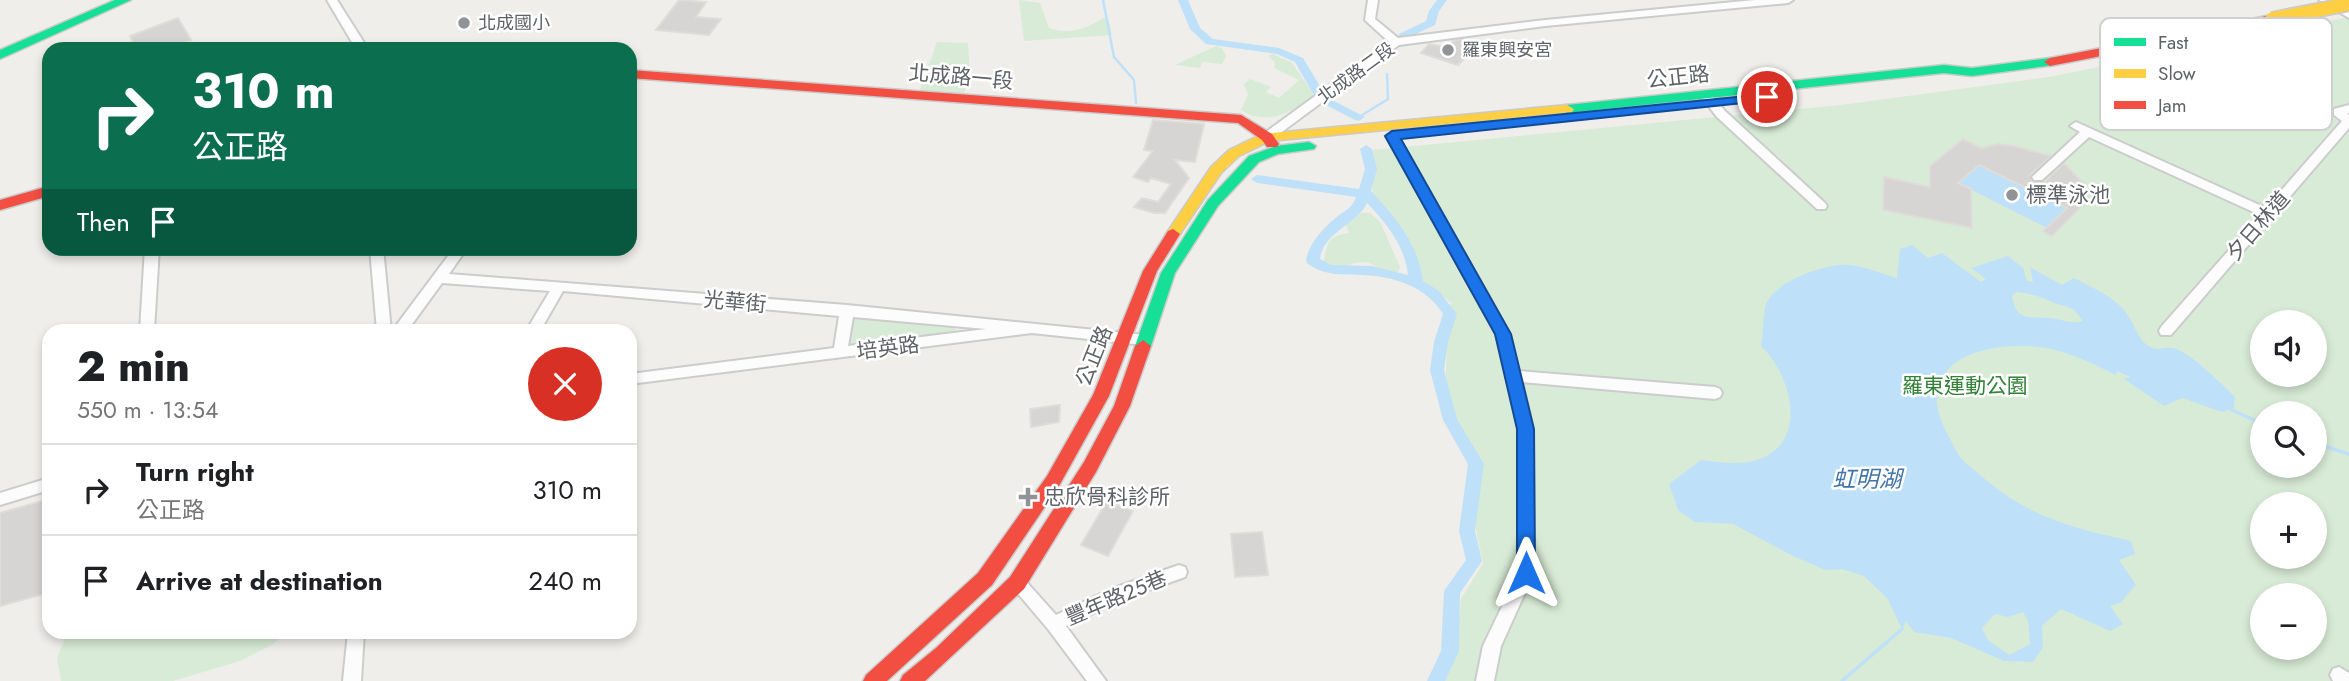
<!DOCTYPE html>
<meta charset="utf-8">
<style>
body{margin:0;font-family:Jost,"Noto Sans TC",sans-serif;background:#f6f6f6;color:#202124;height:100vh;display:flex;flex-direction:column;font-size:26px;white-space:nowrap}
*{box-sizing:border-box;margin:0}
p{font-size:23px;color:#757577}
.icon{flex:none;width:38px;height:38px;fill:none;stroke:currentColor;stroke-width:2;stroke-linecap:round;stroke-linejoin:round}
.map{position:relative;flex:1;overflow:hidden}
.panel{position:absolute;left:42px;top:324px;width:595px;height:315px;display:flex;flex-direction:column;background:#fff;border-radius:21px;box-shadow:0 4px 10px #0003}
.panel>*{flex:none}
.guide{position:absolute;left:42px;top:42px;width:595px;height:214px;border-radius:21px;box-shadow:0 4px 10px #0003;background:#0b6e4f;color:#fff;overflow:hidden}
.buttons{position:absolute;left:2250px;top:310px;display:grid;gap:14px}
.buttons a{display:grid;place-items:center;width:77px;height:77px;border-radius:50%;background:#fff;box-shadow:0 4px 10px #0003;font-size:35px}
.pin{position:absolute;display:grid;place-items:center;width:60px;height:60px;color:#fff;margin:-30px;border:4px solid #fff;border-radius:50%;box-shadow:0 2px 7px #0007}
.me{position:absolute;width:77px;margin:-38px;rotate:0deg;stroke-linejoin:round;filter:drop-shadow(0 0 5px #0008)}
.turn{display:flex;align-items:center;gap:24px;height:147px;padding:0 35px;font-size:32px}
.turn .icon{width:91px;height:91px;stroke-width:2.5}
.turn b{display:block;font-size:49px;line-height:60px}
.then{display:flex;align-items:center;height:66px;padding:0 35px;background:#0003;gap:14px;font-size:26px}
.round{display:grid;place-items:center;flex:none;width:74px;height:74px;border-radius:37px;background:#f6f6f6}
.headline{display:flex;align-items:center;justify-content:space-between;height:119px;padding:0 35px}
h1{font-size:42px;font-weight:800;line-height:52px}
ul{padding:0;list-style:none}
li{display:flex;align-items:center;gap:21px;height:91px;padding:0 35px;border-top:2px solid #e0e0e0}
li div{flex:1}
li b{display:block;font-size:26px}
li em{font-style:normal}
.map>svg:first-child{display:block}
</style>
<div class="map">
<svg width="2349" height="681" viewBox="0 0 2349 681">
<rect width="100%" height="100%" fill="#efeeea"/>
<g fill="#d8ebd6" fill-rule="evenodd">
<path d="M 1019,0 L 1040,3 L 1049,28 C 1069,35 1086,29 1103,18 L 1109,22 L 1112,35 L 1024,41 Z"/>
<path d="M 2349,17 L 2349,681 L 1443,681 L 1456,648 L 1461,599 L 1483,563 L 1472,510 L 1472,458 L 1450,411 L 1446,376 L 1447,331 L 1451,303 L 1420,278 L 1398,228 L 1372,201 C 1372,184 1376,167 1373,150 L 1841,105 L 2049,77 ZM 2263,322 L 2315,322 L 2315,374 L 2263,374 ZM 2263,413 L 2315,413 L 2315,466 L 2263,466 ZM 2263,504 L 2315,504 L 2315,556 L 2263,556 ZM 2263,595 L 2315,595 L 2315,648 L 2263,648 Z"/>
<polygon points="937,42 968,43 970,75 964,93 920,90"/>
<polygon points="1216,46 1222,48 1226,56 1222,64 1202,62 1200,68 1175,65"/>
<path d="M 1273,54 L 1292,63 L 1314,95 C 1293,112 1267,127 1241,110 L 1248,95 L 1244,84 L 1250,79 L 1271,87 L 1266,92 L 1279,98 L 1299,80 L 1274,68 L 1275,63 L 1268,55 Z"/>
<path d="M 1361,213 L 1370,213 L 1380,222 L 1400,267 L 1398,272 C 1381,273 1373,262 1364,262 C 1356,262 1343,268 1329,267 L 1324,261 C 1328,240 1329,236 1349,233 L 1346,225 Z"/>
<polygon points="847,310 956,322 954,340 840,354"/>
<polygon points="68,632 286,632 272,645 240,661 173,681 61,681 57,658"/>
</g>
<g fill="#bfe0f9" fill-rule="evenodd">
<polygon points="1979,165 2067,208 2047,228 1958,183"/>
<path d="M 1912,245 L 1928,258 L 1942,253 L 1981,282 L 1986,279 L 1971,268 L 2008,256 L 2023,268 L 2027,281 L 2033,282 L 2030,267 L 2062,285 L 2074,278 C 2091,287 2111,295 2124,310 C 2133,320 2137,338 2147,345 C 2157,352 2162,347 2172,348 C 2187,349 2224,386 2235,397 L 2234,408 L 2222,412 L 2182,398 L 2164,406 L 2124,379 L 2130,377 L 2117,371 L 2116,375 C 2088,361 2057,346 2025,346 C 1968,344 1912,371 1948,435 C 1952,442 1956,452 1961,458 C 1967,465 1975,470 1981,476 C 2029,517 2071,528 2131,541 L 2135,554 L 2119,560 L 2136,585 L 2120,603 L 2110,606 L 2123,624 L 2110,631 L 2061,609 L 2042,626 L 2043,647 L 2033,662 L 2004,661 L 1951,638 L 1914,632 L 1906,621 L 1902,629 L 1887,598 L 1864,576 L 1842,569 L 1825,570 L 1791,555 L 1733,524 L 1695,522 L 1678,510 L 1669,484 L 1701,460 C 1719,462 1743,466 1760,459 C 1810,440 1790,373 1761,346 C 1763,334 1763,320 1765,308 C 1770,282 1826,263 1849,265 C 1865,266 1882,274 1897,278 L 1900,249 ZM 2016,292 C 2030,293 2038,296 2050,301 C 2067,309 2071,303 2083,321 C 2072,325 2062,319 2050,318 C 2029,316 2017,323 2012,296 ZM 2023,612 L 2028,621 L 2030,644 L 2009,655 L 1988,640 L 1982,628 L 1995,614 L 2008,617 Z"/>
</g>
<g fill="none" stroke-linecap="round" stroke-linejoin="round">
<g stroke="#bfe0f9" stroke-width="2.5">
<polyline points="1103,0 1114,57 1134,80 1136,103"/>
<polyline points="1390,59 1392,51"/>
<polyline points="1359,117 1388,99 1387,74"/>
</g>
<g stroke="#bfe0f9" stroke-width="3.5">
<polyline points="2232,410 2263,424"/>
<polyline points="2315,443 2349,454"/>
<polyline points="1842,681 1902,629"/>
</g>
<g fill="#bfe0f9" fill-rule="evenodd">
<polygon points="1178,0 1188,0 1200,28 1213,39 1279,48 1303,58 1321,88 1334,101 1365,117 1359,121 1355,120 1326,105 1312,92 1295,62 1277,54 1206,44 1190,29"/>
<polygon points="1437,0 1447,0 1439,11 1435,25 1407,38 1399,38 1399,34 1426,21 1429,11"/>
<path d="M 1366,145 L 1372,149 L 1377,169 L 1371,191 C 1396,218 1418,243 1423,281 L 1439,291 L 1457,314 L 1448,342 L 1444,370 L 1457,419 L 1484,464 L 1475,531 L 1482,561 L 1460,593 L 1459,651 L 1445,681 L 1427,681 L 1441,651 L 1444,591 L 1466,560 L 1459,531 L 1468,464 L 1443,420 L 1430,370 L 1434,342 L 1443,314 C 1426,286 1393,276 1361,275 C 1341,274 1326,276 1308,264 L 1306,261 C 1308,244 1324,227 1338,216 C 1346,210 1353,207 1356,197 L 1257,183 L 1251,179 L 1257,175 L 1359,189 L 1365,169 L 1360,149 ZM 1367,203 C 1387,224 1405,246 1408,275 L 1372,266 L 1331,265 L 1320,259 C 1322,233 1359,223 1367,203 Z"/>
</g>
</g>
<g fill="#d6d5d3" stroke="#deddd9" stroke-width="2">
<polygon points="679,0 706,2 696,17 721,19 709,35 656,30"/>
<polygon points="178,18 191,40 166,49 154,49 151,43 136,48 130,36"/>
<polygon points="1462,39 1477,45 1458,65 1421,53 1429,44 1447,47 1453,41"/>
<polygon points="1153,120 1204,124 1195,162 1175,160 1189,178 1165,213 1154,213 1134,207 1142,198 1158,202 1171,184 1151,178 1148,182 1133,177 1153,151 1144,150"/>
<polygon points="1963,139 1981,148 1998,144 2014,146 2051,156 2030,175 2032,181 2044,182 2064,163 2085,185 2088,200 2052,236 2043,231 2067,208 1979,165 1958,183 1971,189 1972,228 1883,210 1884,177 1930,187 1930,166"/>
<polygon points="1060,405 1059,422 1031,427 1030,409"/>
<polygon points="49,499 49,574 44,594 0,606 0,513"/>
<polygon points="1107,501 1133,511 1108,556 1081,545"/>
<polygon points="1262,532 1268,575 1235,577 1231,534"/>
</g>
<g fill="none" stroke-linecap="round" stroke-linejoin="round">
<defs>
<g id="street">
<polygon points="327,0 337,0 368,49 356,49"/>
<polygon points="1368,0 1378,0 1375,19 1398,38 1545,20 1755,0 1793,0 1788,3 1545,26 1399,45 1271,140 1263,140 1263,134 1389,42 1365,20"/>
<polygon points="2319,0 2331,0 2349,10 2349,18"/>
<polygon points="1706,92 1710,93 1725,111 1825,203 1827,206 1825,209 1817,209 1717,117 1700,95"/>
<polygon points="2349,105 2349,113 2347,113 2349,115 2349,128 2171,335 2161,335 2159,331 2161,327 2260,215 2089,137 2042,180 2034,180 2032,177 2080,132 2070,126 2076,122 2266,208 2342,121 2334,115 2334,109"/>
<polygon points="1392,132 1398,136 1510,334 1519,371 1715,387 1720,389 1722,393 1720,397 1715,399 1522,382 1533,429 1534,573 1501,646 1494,681 1476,681 1483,646 1518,573 1519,429 1496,334 1386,136"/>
<polygon points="145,248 159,248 154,331 140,331"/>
<polygon points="370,248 383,248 391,331 377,331"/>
<path d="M 454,248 L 467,248 L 449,274 L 847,305 L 1145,335 L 1152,340 L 1145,345 L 1032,333 L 630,384 L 630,374 L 834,348 L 839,316 L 563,291 L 540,331 L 526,331 L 550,291 L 442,283 L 407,331 L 392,331 ZM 853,317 L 986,329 L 848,346 Z"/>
<polygon points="49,478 49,490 0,505 0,493"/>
<polygon points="1179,565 1185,567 1187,572 1185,577 1123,599 1066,626 1106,681 1087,681 1048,629 1009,583 1011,578 1017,576 1023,578 1056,615 1111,589"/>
<polygon points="348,632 364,632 361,681 343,681"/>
<polygon points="2339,667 2349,673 2349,681 2333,681 2330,675 2333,669"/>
</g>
<g id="fast">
<polygon points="115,0 131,0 0,59 0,50"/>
<polygon points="2050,58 2054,59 2054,65 1972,76 1944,73 1567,113 1560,109 1567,105 1944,65 1972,68"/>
<polygon points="1309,142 1316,146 1314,149 1278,154 1259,162 1218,206 1175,273 1151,346 1143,352 1137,350 1135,346 1161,273 1208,200 1249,156 1276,146"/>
</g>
<polygon id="slow" points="1567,105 1574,109 1572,112 1270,141 1239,156 1221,173 1178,237 1173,239 1166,234 1211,167 1229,150 1262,134"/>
<g id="jam">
<polygon points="2272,15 2278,19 2276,22 2050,66 2044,62 2050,58"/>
<polygon points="630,70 1241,115 1272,134 1279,144 1277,147 1267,147 1262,140 1238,123 630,78"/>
<polygon points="49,186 49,196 0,210 0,200"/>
<polygon points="1173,229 1180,234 1157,271 1109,396 1059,486 992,585 887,681 863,681 866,675 978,573 1047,476 1093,395 1143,271 1168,231"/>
<polygon points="1143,340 1151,346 1130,406 1096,472 1024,589 925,681 900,681 903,675 936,648 1010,577 1084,462 1114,406 1135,346"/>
</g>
</defs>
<use href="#street" stroke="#cbcccc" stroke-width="4"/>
<use href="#fast" stroke="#cacacb" stroke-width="3"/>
<use href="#slow" stroke="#cacacb" stroke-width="3"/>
<use href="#jam" stroke="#cacacb" stroke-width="3"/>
<use href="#street" fill="#fdfcfc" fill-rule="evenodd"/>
<use href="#fast" fill="#16e098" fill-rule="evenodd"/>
<use href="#slow" fill="#ffcf43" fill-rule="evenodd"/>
<use href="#jam" fill="#f24e42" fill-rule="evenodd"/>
<defs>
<polyline id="slow-bridge" points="2272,19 2349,4"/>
</defs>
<use href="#slow-bridge" stroke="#cacacb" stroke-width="16" stroke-linecap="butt"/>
<use href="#slow-bridge" stroke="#ffcf43" stroke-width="13"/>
</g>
<polygon fill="#1a73e8" stroke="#114b97" stroke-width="2" points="1767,94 1771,95 1771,100 1401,139 1511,334 1534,429 1535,573 1533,579 1526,581 1519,579 1517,573 1517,429 1495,334 1385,136 1392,131"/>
<g fill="#919496" stroke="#fff" stroke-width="2.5">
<circle cx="464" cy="23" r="7"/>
<circle cx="1448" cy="50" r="7"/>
<circle cx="2012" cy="195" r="7"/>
<path d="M1024.5 486.5h7v7h7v7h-7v7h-7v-7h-7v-7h7z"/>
</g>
<g text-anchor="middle" stroke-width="5" stroke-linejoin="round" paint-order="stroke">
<g font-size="18" fill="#5f6368" stroke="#fff" text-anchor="start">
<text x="478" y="29">北成國小</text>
<text x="1462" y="56">羅東興安宮</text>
</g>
<g font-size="18" fill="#5f6368" stroke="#fff">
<text transform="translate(1356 73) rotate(-36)" y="6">北成路二段</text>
</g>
<g font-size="21" fill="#5f6368" stroke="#fff">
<text transform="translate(961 77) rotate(5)" y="7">北成路一段</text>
<text transform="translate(1678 77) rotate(-6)" y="7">公正路</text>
<text transform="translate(2258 226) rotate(-49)" y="7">夕日林道</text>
<text transform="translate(735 302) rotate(5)" y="7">光華街</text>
<text transform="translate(888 348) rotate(-7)" y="7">培英路</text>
<text transform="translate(1094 356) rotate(-68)" y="7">公正路</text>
<text transform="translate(1116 598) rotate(-23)" y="7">豐年路25巷</text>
</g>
<g font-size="21" fill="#5f6368" stroke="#fff" text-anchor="start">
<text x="2026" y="202">標準泳池</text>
<text x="1044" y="504">忠欣骨科診所</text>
</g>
<g font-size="21" fill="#348238" stroke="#fff">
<text x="1965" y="393">羅東運動公園</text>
</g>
<g font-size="23" font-style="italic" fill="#4174aa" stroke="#fff">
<text x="1867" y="487">虹明湖</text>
</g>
</g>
<rect x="2100" y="18" width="232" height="112" rx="10" fill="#fff" stroke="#cfd0d2" stroke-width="2"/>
<rect x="2114" y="38" width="32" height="8" fill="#16e098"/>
<rect x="2114" y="69" width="32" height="9" fill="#ffcf43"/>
<rect x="2114" y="101" width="32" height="8" fill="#f24e42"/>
<g font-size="19" fill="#5f6368">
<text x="2158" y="49">Fast</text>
<text x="2158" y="80">Slow</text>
<text x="2158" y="112">Jam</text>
</g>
</svg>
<div class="buttons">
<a><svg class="icon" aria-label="sound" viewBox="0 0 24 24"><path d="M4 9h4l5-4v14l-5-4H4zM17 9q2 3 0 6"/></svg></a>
<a><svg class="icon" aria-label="search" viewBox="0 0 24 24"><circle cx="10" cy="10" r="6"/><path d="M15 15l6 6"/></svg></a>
<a>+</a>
<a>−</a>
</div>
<div class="pin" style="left:1767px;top:97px;background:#d93025"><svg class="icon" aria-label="arrive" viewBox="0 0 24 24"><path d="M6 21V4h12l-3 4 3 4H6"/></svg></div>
<svg class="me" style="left:1526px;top:573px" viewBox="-20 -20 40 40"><path d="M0-17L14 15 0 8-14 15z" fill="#1a73e8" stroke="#fff" stroke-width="4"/></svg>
<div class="guide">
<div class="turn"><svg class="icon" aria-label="right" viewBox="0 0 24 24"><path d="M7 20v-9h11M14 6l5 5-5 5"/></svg><div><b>310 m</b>公正路</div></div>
<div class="then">Then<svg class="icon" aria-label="arrive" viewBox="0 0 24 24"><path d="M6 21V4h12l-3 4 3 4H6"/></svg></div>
</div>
<section class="panel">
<div class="headline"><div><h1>2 min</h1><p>550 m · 13:54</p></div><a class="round" style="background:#d93025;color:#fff"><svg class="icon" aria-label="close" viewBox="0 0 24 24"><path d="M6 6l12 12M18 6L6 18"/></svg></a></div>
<ul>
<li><svg class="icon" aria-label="right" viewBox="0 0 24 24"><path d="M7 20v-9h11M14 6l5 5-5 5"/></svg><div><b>Turn right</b><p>公正路</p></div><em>310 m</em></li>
<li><svg class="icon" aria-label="arrive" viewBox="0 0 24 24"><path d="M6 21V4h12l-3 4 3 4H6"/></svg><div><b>Arrive at destination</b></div><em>240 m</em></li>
</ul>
</section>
</div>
